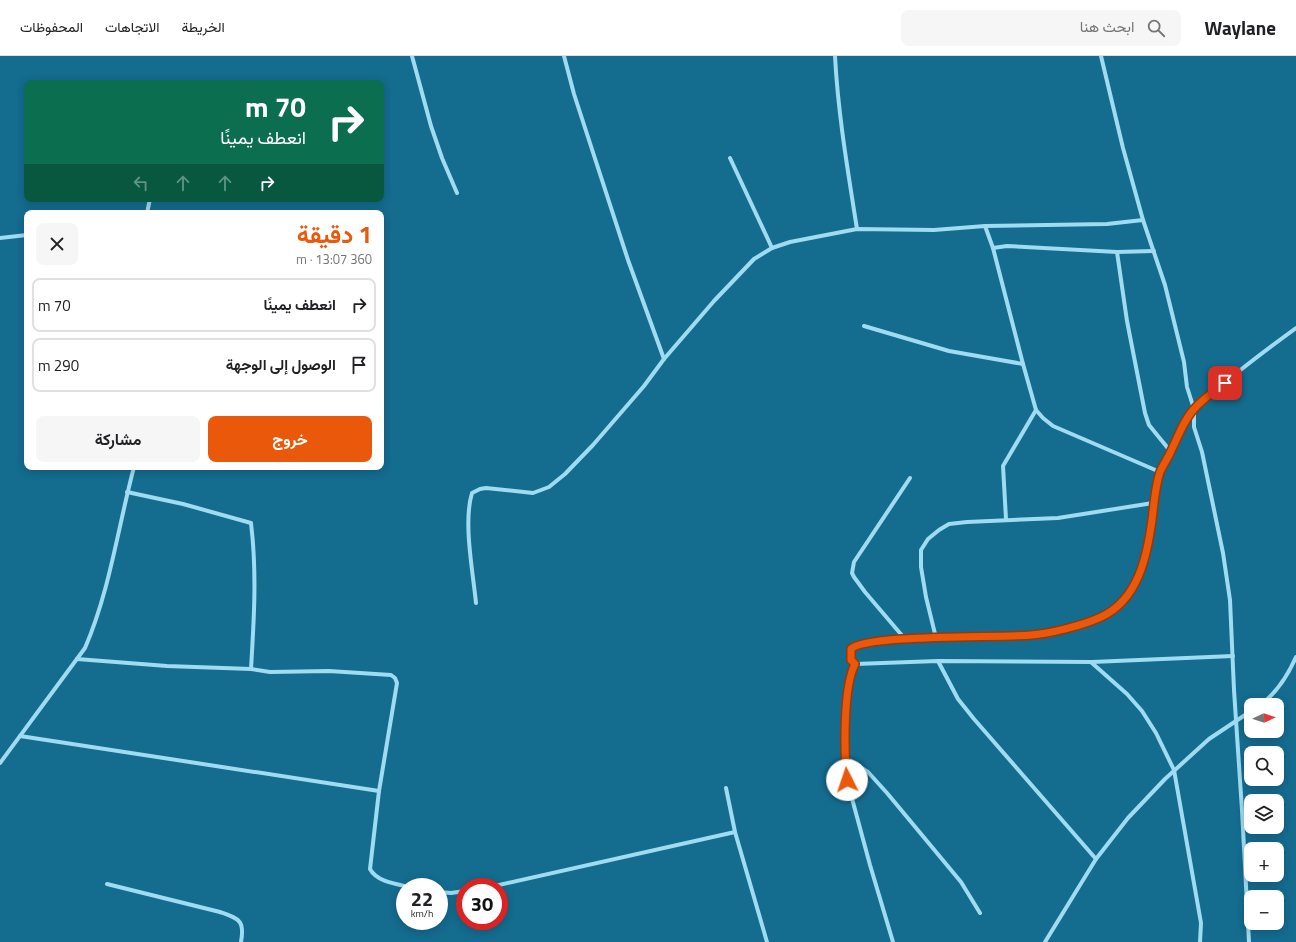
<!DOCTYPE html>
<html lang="ar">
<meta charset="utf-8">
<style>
body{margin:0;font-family:"Titillium Web",Vazirmatn,sans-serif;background:#f6f6f6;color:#202124;direction:rtl;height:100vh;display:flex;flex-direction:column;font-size:15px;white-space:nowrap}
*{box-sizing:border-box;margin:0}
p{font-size:13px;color:#757577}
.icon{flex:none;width:22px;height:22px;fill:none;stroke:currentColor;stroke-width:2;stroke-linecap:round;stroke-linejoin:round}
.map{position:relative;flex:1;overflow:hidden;direction:ltr}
.drawer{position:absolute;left:24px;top:154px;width:360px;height:260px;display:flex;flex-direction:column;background:#fff;border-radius:8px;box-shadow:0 2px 10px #0003;direction:rtl}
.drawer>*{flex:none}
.banner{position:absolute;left:24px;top:24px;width:360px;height:122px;border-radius:8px;box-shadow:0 2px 10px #0003;direction:rtl;background:#0b6e4f;color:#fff;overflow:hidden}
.needle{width:26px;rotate:87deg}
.buttons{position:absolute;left:1244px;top:642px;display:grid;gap:8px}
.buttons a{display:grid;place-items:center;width:40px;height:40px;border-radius:8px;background:#fff;box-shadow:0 2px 10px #0003;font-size:20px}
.speed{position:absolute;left:396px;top:822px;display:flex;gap:8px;font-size:20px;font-weight:700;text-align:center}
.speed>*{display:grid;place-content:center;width:52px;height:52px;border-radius:50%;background:#fff;box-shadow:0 2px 10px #0003;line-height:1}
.speed small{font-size:10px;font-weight:400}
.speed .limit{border:6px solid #d22;background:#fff;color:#111}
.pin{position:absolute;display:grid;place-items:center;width:34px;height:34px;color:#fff;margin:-17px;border-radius:8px;box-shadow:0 2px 6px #0006}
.me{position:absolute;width:44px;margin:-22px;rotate:356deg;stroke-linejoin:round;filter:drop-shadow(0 0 3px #0008)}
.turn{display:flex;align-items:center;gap:14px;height:84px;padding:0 12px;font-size:18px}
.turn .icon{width:52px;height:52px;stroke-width:2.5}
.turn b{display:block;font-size:28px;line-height:34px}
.lanes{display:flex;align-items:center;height:38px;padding:0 12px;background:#0003;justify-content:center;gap:20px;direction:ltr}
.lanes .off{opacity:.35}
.round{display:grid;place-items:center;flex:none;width:42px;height:42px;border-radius:8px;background:#f6f6f6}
.overview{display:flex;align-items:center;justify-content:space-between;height:68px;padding:0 12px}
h1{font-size:24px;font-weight:700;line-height:30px;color:#ea580c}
.button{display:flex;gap:8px;margin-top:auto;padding:8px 12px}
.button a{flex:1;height:46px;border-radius:8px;background:#ea580c;color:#fff;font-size:16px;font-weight:700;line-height:46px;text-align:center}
.button a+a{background:#f6f6f6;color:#202124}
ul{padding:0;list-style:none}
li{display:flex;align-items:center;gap:12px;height:54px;margin:0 8px 6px;padding:0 4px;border:2px solid #e0e0e0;border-radius:8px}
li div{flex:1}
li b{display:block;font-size:15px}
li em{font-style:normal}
header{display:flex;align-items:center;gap:24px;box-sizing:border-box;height:56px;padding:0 20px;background:#fff;border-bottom:1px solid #e0e0e0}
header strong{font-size:19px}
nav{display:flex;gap:22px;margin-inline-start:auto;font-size:14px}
.search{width:280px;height:36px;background:#f6f6f6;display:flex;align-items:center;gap:10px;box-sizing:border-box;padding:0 14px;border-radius:8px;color:#757577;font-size:15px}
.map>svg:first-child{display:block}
</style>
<header>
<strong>Waylane</strong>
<div class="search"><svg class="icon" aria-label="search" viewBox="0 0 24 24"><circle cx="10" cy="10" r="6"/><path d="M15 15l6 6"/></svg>ابحث هنا</div>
<nav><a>الخريطة</a><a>الاتجاهات</a><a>المحفوظات</a></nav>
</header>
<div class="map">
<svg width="1296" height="886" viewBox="0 0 1296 886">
<rect width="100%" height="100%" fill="#146c8f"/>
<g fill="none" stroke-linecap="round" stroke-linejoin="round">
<g stroke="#9fdbf1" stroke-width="4">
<polyline points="412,0 431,70 442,102 457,137"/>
<polyline points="564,0 574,38 628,204 664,303"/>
<path d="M 835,0 C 838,58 848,116 857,173"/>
<polyline points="1101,0 1123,92 1143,164 1165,229 1184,306 1187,331 1194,353 1194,371 1202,396 1223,497 1230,544 1234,634 1242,754 1249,886"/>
<polyline points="730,102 772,192"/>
<polyline points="147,157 150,143"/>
<polyline points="985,170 993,192 1023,308 1036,354 1043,362 1053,370 1160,416"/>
<polyline points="0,182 27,179"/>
<polyline points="993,192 1007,190 1117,196 1154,195"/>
<polyline points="1117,196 1127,265 1145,357 1149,369 1171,396"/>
<polyline points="864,270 949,295 1023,308"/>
<path d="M 127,436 L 183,448 L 251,467 C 257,516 254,564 251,613"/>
<polyline points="1006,463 1003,410 1036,354"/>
<path d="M 476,547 C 473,516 463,466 472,437 L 480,433 L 486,432 L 533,437 L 549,431 L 565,418 L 593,389 L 644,330 L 664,303 L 714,245 L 754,203 L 772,192 L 790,186 L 857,173 L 934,174 L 985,170 L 1107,168 L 1143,164"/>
<polyline points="936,582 926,541 921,511 921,494 928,483 939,474 949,468 967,466 1058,462 1153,447"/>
<polyline points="905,583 865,536 854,521 852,517 854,506 910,422"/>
<polyline points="77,603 167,610 251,613 270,616 329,615 391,619 395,622 397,627 379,735"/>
<polyline points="938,605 958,643 974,663 1096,803"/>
<polyline points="1092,607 1127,638 1142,655 1156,677 1174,714 1201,867 1200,886"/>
<polyline points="855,608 938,605 1092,606 1233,600"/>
<path d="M 1260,649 C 1277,637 1288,619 1296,601"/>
<path d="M 20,680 L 379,735 L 370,813 C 377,826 396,828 410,831"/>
<polyline points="846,702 868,716 887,737 961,826 980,857"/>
<path d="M 0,707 L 85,592 C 110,534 118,471 134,411"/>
<polyline points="726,732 735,776 767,886"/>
<path d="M 107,828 L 220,856 C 239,863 245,864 241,886"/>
<polyline points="490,831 735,776"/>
<polyline points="439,836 451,837 465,835"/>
<path d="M 893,886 L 870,809 L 847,724 L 845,692 L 847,636 L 851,615 L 855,608 L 851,604 L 851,593 C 866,579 1001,581 1030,579 C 1053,578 1093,567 1113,554 C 1157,524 1144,460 1160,416 C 1162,410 1167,403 1170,397 C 1176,386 1181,374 1187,364 C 1195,350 1208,341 1220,331 C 1244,310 1270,291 1296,272"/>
<polyline points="1045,886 1096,803 1128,762 1165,723 1209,683 1251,655"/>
</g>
</g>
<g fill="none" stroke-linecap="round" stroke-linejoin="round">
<defs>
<path id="route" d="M 847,724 C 844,696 843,631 855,608 L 851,604 L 851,593 C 866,578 1001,582 1031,579 C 1049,578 1084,569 1101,561 C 1138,544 1147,501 1152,464 C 1154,448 1155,431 1160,416 C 1163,409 1168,402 1171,395 C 1178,381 1184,363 1195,352 C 1203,343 1215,335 1225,327"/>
</defs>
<use href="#route" stroke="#983908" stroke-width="10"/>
<use href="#route" stroke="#ea580c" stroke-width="7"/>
</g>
</svg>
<div class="buttons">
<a><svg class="needle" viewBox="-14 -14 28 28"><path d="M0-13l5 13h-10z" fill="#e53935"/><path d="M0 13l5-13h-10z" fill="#757577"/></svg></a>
<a><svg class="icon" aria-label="search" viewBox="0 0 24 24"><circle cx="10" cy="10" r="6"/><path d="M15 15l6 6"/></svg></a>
<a><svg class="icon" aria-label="layers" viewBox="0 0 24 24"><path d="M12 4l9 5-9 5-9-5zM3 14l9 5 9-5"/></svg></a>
<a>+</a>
<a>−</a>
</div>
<div class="speed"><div>22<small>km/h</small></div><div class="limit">30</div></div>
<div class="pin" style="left:1225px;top:327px;background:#d93025"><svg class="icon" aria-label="arrive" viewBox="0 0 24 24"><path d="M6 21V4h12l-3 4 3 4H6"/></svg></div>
<svg class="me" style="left:847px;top:724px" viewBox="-20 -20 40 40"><circle r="19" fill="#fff"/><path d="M0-13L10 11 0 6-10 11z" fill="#ea580c"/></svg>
<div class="banner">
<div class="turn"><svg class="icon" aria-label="right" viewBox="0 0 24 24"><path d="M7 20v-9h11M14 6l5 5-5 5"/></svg><div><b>70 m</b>انعطف يمينًا</div></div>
<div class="lanes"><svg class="icon off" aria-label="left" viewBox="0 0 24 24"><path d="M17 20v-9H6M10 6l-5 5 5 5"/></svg><svg class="icon off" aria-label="ahead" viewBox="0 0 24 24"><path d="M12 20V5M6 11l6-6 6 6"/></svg><svg class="icon off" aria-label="ahead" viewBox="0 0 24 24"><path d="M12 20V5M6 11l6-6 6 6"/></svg><svg class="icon" aria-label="right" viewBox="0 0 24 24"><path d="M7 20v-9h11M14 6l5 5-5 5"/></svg></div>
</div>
<section class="drawer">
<div class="overview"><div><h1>1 دقيقة</h1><p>360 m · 13:07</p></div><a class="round"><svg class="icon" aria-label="close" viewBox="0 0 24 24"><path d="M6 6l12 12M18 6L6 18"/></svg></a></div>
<ul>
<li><svg class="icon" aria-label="right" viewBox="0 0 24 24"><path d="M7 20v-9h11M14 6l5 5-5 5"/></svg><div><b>انعطف يمينًا</b></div><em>70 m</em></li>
<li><svg class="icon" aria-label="arrive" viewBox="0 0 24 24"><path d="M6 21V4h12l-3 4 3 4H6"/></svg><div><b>الوصول إلى الوجهة</b></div><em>290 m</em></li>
</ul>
<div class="button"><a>خروج</a><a>مشاركة</a></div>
</section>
</div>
